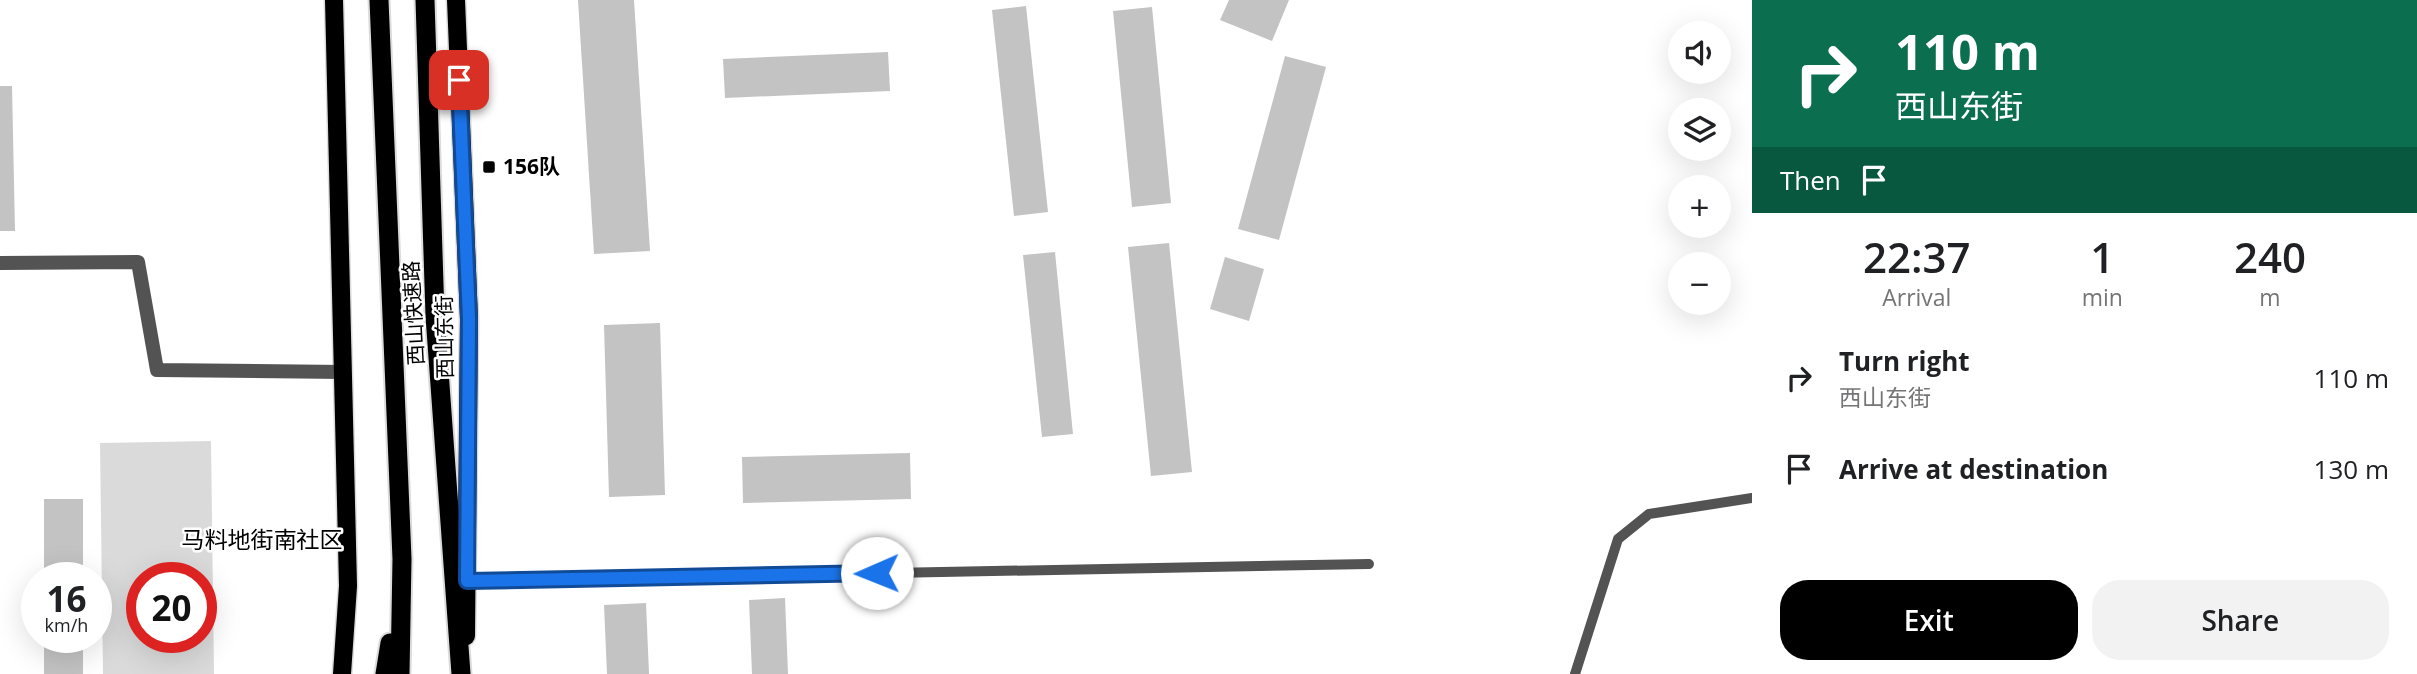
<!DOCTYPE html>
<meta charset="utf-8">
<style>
body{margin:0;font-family:"Open Sans","Noto Sans SC",sans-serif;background:#f2f2f2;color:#202124;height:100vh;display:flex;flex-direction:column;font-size:26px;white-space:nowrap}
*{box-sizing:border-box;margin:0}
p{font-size:23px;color:#757577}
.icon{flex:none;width:38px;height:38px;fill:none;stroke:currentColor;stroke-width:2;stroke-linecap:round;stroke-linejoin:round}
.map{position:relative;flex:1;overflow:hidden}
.details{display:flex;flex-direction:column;background:#fff;width:665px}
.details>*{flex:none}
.hud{background:#0b6e4f;color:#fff;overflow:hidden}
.buttons{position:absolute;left:1668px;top:21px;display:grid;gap:14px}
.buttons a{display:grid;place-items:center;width:63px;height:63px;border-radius:50%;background:#fff;box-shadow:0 7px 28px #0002;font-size:35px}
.speed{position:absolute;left:21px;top:562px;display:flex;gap:14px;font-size:35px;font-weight:700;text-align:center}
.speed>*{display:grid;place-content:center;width:91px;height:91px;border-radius:50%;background:#fff;box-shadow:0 7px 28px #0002;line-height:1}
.speed small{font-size:18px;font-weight:400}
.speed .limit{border:10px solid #d22;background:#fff;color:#111}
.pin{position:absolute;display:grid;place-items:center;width:60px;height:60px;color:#fff;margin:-30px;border-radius:14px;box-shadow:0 4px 10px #0006}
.me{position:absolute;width:77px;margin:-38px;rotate:269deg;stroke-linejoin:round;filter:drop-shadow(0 0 5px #0008)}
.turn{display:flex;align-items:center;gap:24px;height:147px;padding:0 28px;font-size:32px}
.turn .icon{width:91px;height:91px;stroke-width:2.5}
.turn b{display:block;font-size:49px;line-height:60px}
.then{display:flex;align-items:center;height:66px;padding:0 28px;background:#0003;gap:14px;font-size:26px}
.eta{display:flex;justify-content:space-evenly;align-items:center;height:119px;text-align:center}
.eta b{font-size:42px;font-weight:600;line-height:49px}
.button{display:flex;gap:14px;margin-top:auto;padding:14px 28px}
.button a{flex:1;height:80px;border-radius:28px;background:#000;color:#fff;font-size:28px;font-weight:600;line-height:80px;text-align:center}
.button a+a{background:#f2f2f2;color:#202124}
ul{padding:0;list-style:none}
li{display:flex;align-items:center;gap:21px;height:91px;padding:0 28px}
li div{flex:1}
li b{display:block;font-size:26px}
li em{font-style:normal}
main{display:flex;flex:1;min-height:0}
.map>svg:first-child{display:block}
</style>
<main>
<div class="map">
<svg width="1752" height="674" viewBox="0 0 1752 674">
<rect width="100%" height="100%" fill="#fff"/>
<path fill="#dadada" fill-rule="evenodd" d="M 211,441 L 214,674 L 103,674 L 100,443 ZM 142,578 L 201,578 L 201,637 L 142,637 Z"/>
<g fill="#c3c3c3">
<polygon points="578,0 634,0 650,251 594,254"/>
<polygon points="1229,0 1289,0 1272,41 1220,20"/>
<polygon points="1026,6 1048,212 1014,216 992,10"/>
<polygon points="1152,7 1171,203 1132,207 1113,11"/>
<polygon points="888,52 890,91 725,98 723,59"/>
<polygon points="1285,56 1326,67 1279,240 1238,229"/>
<polygon points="0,86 12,86 15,231 0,231"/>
<polygon points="1169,243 1192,472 1151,476 1128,247"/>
<polygon points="1055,252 1073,434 1042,437 1023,255"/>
<polygon points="1225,257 1264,269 1249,321 1210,309"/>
<polygon points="660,323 665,495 609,497 604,325"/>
<polygon points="910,453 911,499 743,503 742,457"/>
<rect x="44" y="499" width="39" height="79"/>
<polygon points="785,598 788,674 752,674 749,600"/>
<polygon points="646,603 649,674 607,674 604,605"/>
<rect x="44" y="637" width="39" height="37"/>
</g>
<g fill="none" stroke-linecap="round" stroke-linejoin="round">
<defs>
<g id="primary">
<polyline points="334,0 348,586 342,674"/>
<polyline points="456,0 469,319 466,636"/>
</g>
<g id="trunk">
<polyline points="379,0 402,559 400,674"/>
<polyline points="425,0 435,316 461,674"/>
<polyline points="385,674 390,643"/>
</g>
</defs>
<use href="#primary" stroke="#dbdbdb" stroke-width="21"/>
<use href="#trunk" stroke="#dbdbdb" stroke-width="23"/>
<g stroke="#535353" stroke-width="10">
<polyline points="467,581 1369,564"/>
<polyline points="1575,674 1618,539 1649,514 1752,498"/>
</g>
<polyline stroke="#535353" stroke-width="14" points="0,263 138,262 157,370 344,372"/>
<use href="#primary" stroke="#000" stroke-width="18"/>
<use href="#trunk" stroke="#000" stroke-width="19"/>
</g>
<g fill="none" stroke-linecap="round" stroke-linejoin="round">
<defs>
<polyline id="route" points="459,80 469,319 467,581 877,573"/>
</defs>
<use href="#route" stroke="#114b97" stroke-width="18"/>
<use href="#route" stroke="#1a73e8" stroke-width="12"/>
</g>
<rect fill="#000" stroke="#fff" stroke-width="2.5" x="482" y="160" width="14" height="14" rx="3.5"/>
<g text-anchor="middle" stroke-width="5" stroke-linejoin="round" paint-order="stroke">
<g font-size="21" font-weight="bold" fill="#000" stroke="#fff" text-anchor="start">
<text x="503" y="174">156队</text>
</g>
<g font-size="21" fill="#000" stroke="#fff">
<text transform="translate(414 313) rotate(-93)" y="7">西山快速路</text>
<text transform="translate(445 337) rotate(-91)" y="7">西山东街</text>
</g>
<g font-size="23" fill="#000" stroke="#fff">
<text x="262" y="548">马料地街南社区</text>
</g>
</g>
</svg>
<div class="buttons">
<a><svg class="icon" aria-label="sound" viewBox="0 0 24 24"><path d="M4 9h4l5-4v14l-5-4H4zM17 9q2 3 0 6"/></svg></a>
<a><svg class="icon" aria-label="layers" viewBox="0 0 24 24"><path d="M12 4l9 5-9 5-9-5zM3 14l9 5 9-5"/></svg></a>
<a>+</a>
<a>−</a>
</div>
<div class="speed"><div>16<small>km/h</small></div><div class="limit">20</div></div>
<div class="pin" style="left:459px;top:80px;background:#d93025"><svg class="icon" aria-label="arrive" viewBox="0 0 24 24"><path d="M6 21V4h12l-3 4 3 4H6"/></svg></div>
<svg class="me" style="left:877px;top:573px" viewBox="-20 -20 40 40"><circle r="19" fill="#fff"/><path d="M0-13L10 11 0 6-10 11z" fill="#1a73e8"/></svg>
</div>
<section class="details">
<div class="hud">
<div class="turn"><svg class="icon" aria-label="right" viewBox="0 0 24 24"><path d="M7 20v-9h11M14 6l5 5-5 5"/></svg><div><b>110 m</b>西山东街</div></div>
<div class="then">Then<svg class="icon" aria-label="arrive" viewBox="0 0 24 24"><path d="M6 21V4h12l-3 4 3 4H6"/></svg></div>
</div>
<div class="eta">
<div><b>22:37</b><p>Arrival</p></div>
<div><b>1</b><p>min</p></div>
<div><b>240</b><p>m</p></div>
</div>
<ul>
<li><svg class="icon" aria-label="right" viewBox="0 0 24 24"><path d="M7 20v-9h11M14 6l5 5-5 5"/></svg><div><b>Turn right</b><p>西山东街</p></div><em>110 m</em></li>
<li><svg class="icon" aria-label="arrive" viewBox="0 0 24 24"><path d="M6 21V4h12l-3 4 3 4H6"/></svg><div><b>Arrive at destination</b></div><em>130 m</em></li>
</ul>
<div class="button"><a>Exit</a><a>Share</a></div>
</section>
</main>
